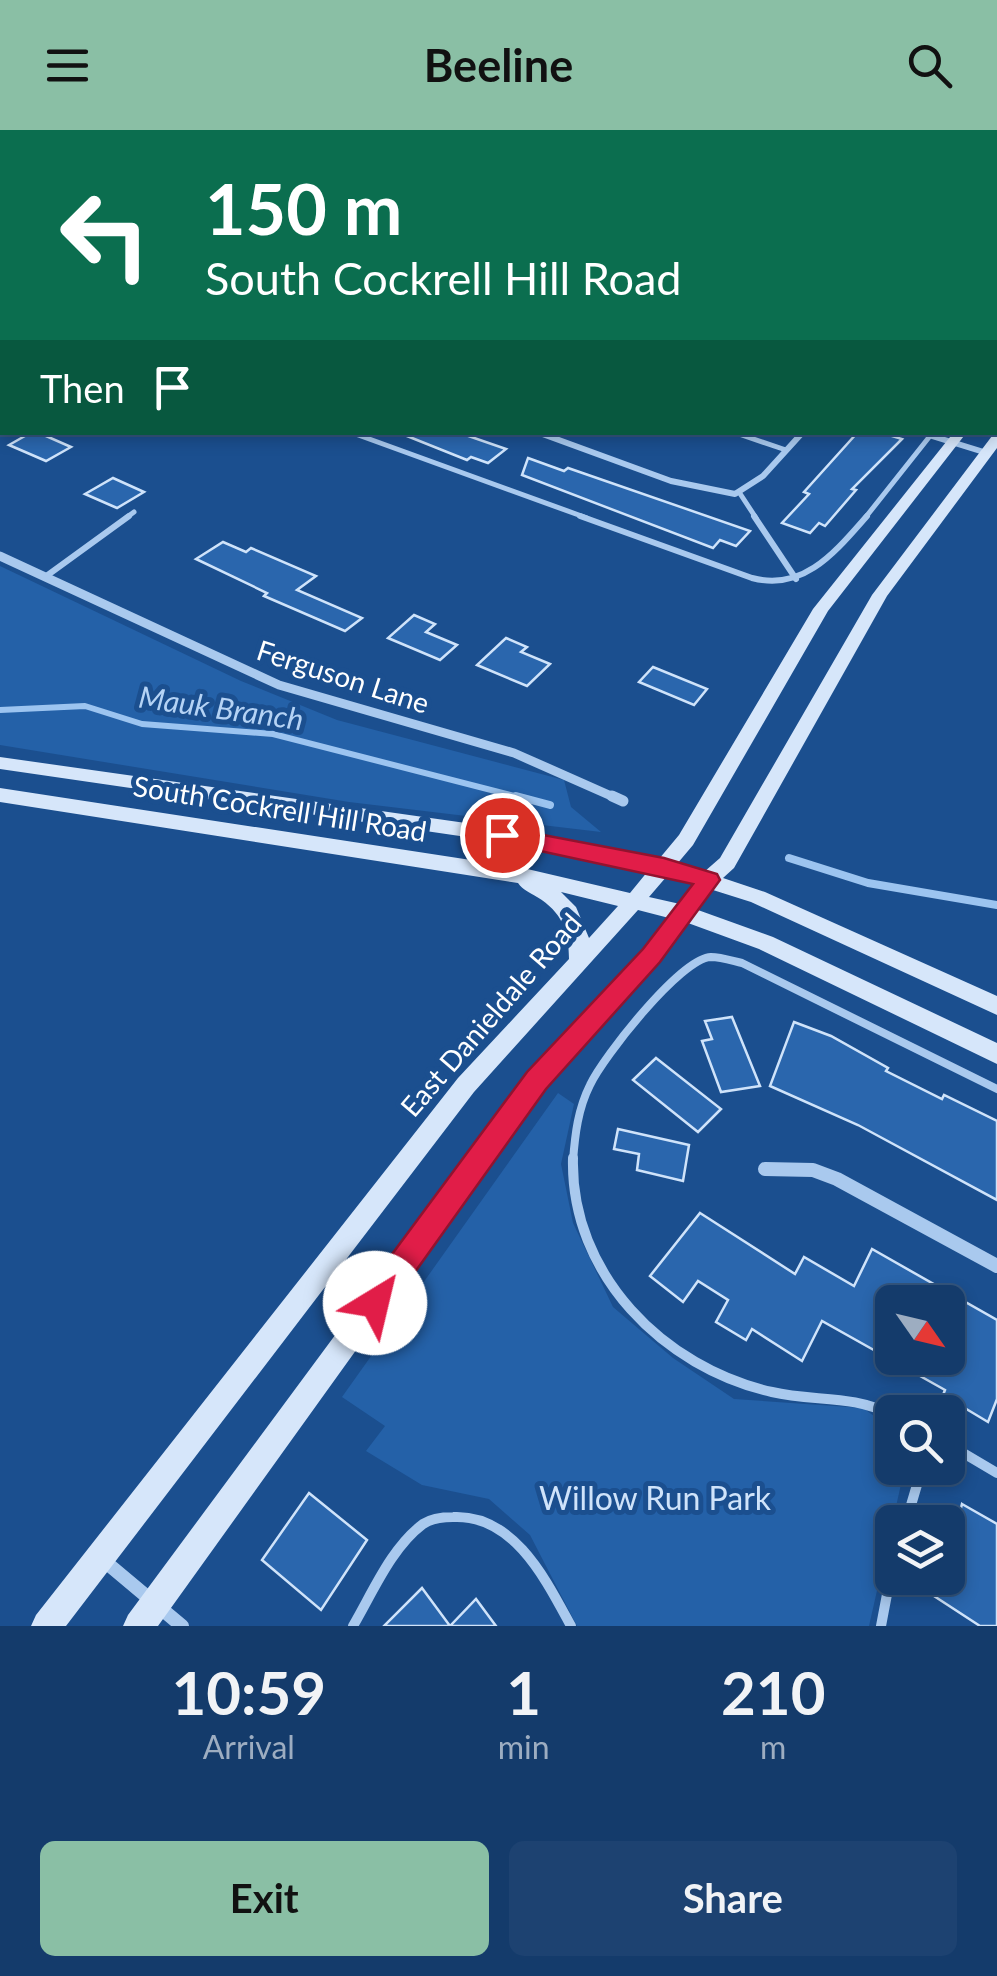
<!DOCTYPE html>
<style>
body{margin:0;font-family:Lato,sans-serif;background:#1d4271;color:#f1f3f6;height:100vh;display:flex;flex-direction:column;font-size:38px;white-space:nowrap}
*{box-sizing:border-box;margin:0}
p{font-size:32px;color:#9dadc1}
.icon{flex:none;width:55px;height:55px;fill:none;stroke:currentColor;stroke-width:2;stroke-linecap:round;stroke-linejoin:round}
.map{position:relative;height:1496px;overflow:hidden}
.sheet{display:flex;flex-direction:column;background:#143b6b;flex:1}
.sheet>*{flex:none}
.top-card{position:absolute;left:0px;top:0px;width:998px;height:305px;box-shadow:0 5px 15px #0003,0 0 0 2px #33557e;background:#0b6e4f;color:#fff;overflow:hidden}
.needle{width:65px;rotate:124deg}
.buttons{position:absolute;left:875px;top:1155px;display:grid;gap:20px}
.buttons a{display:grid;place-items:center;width:90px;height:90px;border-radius:15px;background:#143b6b;box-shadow:0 5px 15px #0003,0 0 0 2px #33557e;font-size:50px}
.pin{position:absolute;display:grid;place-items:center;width:85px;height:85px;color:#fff;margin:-42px;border:5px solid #fff;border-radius:50%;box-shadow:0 2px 10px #0007}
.me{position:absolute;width:110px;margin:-55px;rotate:36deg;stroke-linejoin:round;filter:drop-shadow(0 0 8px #0008)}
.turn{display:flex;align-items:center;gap:35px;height:210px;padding:0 40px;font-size:45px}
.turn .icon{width:130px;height:130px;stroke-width:2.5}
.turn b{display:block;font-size:70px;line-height:85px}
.then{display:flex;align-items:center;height:95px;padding:0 40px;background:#0003;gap:20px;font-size:38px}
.eta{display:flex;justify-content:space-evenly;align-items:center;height:170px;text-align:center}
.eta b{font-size:60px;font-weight:700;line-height:70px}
.action{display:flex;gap:20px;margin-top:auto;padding:20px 40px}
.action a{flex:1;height:115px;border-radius:15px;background:#8abfa5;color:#111;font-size:40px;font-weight:700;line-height:115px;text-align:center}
.action a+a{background:#1d4271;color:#f1f3f6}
header{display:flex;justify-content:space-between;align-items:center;height:130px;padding:0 40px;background:#8abfa5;color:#111;font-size:45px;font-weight:700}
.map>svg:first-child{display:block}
</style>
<header><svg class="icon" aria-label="menu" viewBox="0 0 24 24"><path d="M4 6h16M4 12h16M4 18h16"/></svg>Beeline<svg class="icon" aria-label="search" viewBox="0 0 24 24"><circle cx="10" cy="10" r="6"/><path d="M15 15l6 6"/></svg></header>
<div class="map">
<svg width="997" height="1496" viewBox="0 0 997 1496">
<rect width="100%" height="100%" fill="#1b4f8f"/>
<g fill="#2461a8">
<polygon points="0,436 241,551 337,590 564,650 571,677 601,702 349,672 0,615"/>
<polygon points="558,963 574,974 561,1034 573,1093 613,1177 673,1228 734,1269 863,1278 892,1299 892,1338 903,1338 904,1341 869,1496 577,1496 530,1405 489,1369 422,1355 366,1321 385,1296 342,1267"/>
</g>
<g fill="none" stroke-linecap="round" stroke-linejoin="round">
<polyline stroke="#9cc4f0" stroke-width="6" points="0,580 85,576 142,594 273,604 526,669"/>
<g stroke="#9cc4f0" stroke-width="8">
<polyline points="516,666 550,675"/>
<polyline points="789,728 868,753 997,775"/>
</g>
</g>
<g fill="#2a66ad" stroke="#cfe3fa" stroke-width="2.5" fill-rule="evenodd">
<polygon points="32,302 37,302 71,317 46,331 9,315"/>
<polygon points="397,302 457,302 506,319 488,333 471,327 467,330"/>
<polygon points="858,302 879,302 902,309 852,359 856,360 825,396 819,393 810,403 782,393 809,364 804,362"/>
<polygon points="528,328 564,341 568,338 750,401 736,416 720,410 713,418 522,345"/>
<polygon points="113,348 144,362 117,378 85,364"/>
<polygon points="223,412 246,422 251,418 316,446 297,460 362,488 345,501 264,466 267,463 196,429"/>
<polygon points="414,485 435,494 426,502 457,515 440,530 388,508"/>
<polygon points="506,508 527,517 521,522 550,534 527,556 477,535"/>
<polygon points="653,537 707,559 694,575 639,552"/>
<polygon points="732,887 760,956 721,962 702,911 712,909 705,891"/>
<polygon points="794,892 831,906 888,938 886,941 942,969 944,965 997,991 997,1070 858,995 770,956"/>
<polygon points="656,928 721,979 698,1002 633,950"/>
<polygon points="618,999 689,1015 683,1051 637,1040 639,1024 614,1019"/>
<path d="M 700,1083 L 795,1144 L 804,1127 L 854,1156 L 872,1119 L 997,1190 L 997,1269 L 988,1292 L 943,1265 L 945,1260 L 822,1191 L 802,1231 L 752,1199 L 746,1210 L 716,1192 L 728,1170 L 698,1151 L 683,1172 L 650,1146 ZM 892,1172 L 948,1172 L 948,1228 L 892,1228 Z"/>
<polygon points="309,1363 367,1410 321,1480 262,1430"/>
<polygon points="962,1374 997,1394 997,1496 980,1496 934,1466 941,1448 948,1448 948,1428"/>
<polygon points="422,1458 450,1496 476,1469 496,1496 384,1496"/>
</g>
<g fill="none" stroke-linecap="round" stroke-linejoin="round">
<g stroke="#a9c9ee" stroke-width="4">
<polyline points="343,0 353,2"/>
<polyline points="863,0 875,2"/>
<polyline points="144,2 151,0"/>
<polyline points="449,2 455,0"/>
</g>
<g stroke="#a9c9ee" stroke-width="5">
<polyline points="350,302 587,388"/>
<polyline points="733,302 786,320"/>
<polyline points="739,362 756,388"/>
<polyline points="126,388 134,382"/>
<polyline points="865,388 930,306"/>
</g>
<g stroke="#a9c9ee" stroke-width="6">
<path d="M 580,386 L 752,448 C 804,462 836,421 867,386"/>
<polyline points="754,386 796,449"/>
<polyline points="45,447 129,386"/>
</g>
<path stroke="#a9c9ee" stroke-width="8" d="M 573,1031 C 575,1004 578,979 590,955 C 603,927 681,828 711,827 C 721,827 733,831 742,833 L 997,959"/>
<g stroke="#a9c9ee" stroke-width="10">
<path d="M 573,1028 C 570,1144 664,1238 772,1262 C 814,1272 852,1264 892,1285"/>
<polyline points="948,1314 997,1343"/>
<polyline points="906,1392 922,1338"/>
<path d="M 353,1496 C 373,1462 391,1418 423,1394 C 432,1388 443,1387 453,1387 C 514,1384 546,1450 571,1496"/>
<polyline points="881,1496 892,1438"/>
</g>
<g stroke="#a9c9ee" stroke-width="5">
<polyline points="730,0 741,2"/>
<polyline points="50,2 57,0"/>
<polyline points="236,2 242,0"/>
</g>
<g stroke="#a9c9ee" stroke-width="6">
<polyline points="537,302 671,351 735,364 763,346 803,302"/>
<polyline points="919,302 987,323"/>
</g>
<polyline stroke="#a9c9ee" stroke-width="9" points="0,426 279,555 514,623 618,669"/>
<polyline stroke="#a9c9ee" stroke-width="11" points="612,666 623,671"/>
<g stroke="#a9c9ee" stroke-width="14">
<polyline points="765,1039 813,1040 837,1049 997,1136"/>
<polyline points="102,1429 182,1496"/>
</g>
<g fill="#d6e6fa" fill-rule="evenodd">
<polygon points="997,253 997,263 995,264 995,254"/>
<path d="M 954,302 L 967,302 L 828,481 L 693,715 L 677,734 L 704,742 L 720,728 L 872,465 L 992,306 L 997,305 L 997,318 L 887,466 L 734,738 L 723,748 L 765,762 L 997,866 L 997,885 L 751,772 L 713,760 L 698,780 L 773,807 L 997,913 L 997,934 L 759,819 L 688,793 L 659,832 L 545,957 L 158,1496 L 123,1496 L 128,1485 L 529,943 L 645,820 L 669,788 L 638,780 L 474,962 L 66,1496 L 31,1496 L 36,1485 L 458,948 L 569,829 C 569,801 562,782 537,767 C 529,762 523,760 518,753 L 0,672 L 0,658 L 523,738 L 630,763 L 648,741 L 501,712 L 0,639 L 0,627 L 501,698 L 659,729 L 679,705 L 813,479 ZM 667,746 L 695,754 L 680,774 L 649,767 ZM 561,762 L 618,776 L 589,808 L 576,777 Z"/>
</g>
</g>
<polygon fill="#e11d48" stroke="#92132f" stroke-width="2.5" points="502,697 664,728 717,744 720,750 660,832 546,959 385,1184 375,1188 364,1184 360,1173 364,1162 527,942 643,819 693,754 494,711 490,705"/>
<g text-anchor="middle" stroke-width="10" stroke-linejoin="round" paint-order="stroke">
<g font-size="28" fill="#fff" stroke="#1b4f8f">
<text transform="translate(343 547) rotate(18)" y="10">Ferguson Lane</text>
<text transform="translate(280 679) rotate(9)" y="10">South Cockrell Hill Road</text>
<text transform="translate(491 885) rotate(-49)" y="10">East Danieldale Road</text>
</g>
<g font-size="30" font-style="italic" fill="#b5d3f5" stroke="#1b4f8f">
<text transform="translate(221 579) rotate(8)" y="10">Mauk Branch</text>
</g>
<g font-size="32" fill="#cfe3fa" stroke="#1b4f8f">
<text x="655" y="1380">Willow Run Park</text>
</g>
</g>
</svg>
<div class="buttons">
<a><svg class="needle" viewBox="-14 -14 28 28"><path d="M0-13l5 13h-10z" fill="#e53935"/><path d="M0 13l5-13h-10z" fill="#9dadc1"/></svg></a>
<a><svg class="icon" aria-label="search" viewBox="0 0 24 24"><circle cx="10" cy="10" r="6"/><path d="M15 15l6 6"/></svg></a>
<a><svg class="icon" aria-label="layers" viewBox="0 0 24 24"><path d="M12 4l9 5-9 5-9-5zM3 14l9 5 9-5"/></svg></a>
</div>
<div class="pin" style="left:502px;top:705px;background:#d93025"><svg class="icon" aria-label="arrive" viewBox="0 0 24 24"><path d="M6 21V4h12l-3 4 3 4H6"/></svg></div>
<svg class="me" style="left:375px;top:1173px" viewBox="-20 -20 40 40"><circle r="19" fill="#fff"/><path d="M0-13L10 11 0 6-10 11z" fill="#e11d48"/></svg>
<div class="top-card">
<div class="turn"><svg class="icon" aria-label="left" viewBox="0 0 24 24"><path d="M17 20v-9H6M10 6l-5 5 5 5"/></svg><div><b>150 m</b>South Cockrell Hill Road</div></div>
<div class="then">Then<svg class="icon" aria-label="arrive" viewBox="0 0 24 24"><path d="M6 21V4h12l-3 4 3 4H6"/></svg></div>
</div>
</div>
<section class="sheet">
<div class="eta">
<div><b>10:59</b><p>Arrival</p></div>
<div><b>1</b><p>min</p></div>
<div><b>210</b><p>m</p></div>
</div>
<div class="action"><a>Exit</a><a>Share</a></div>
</section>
